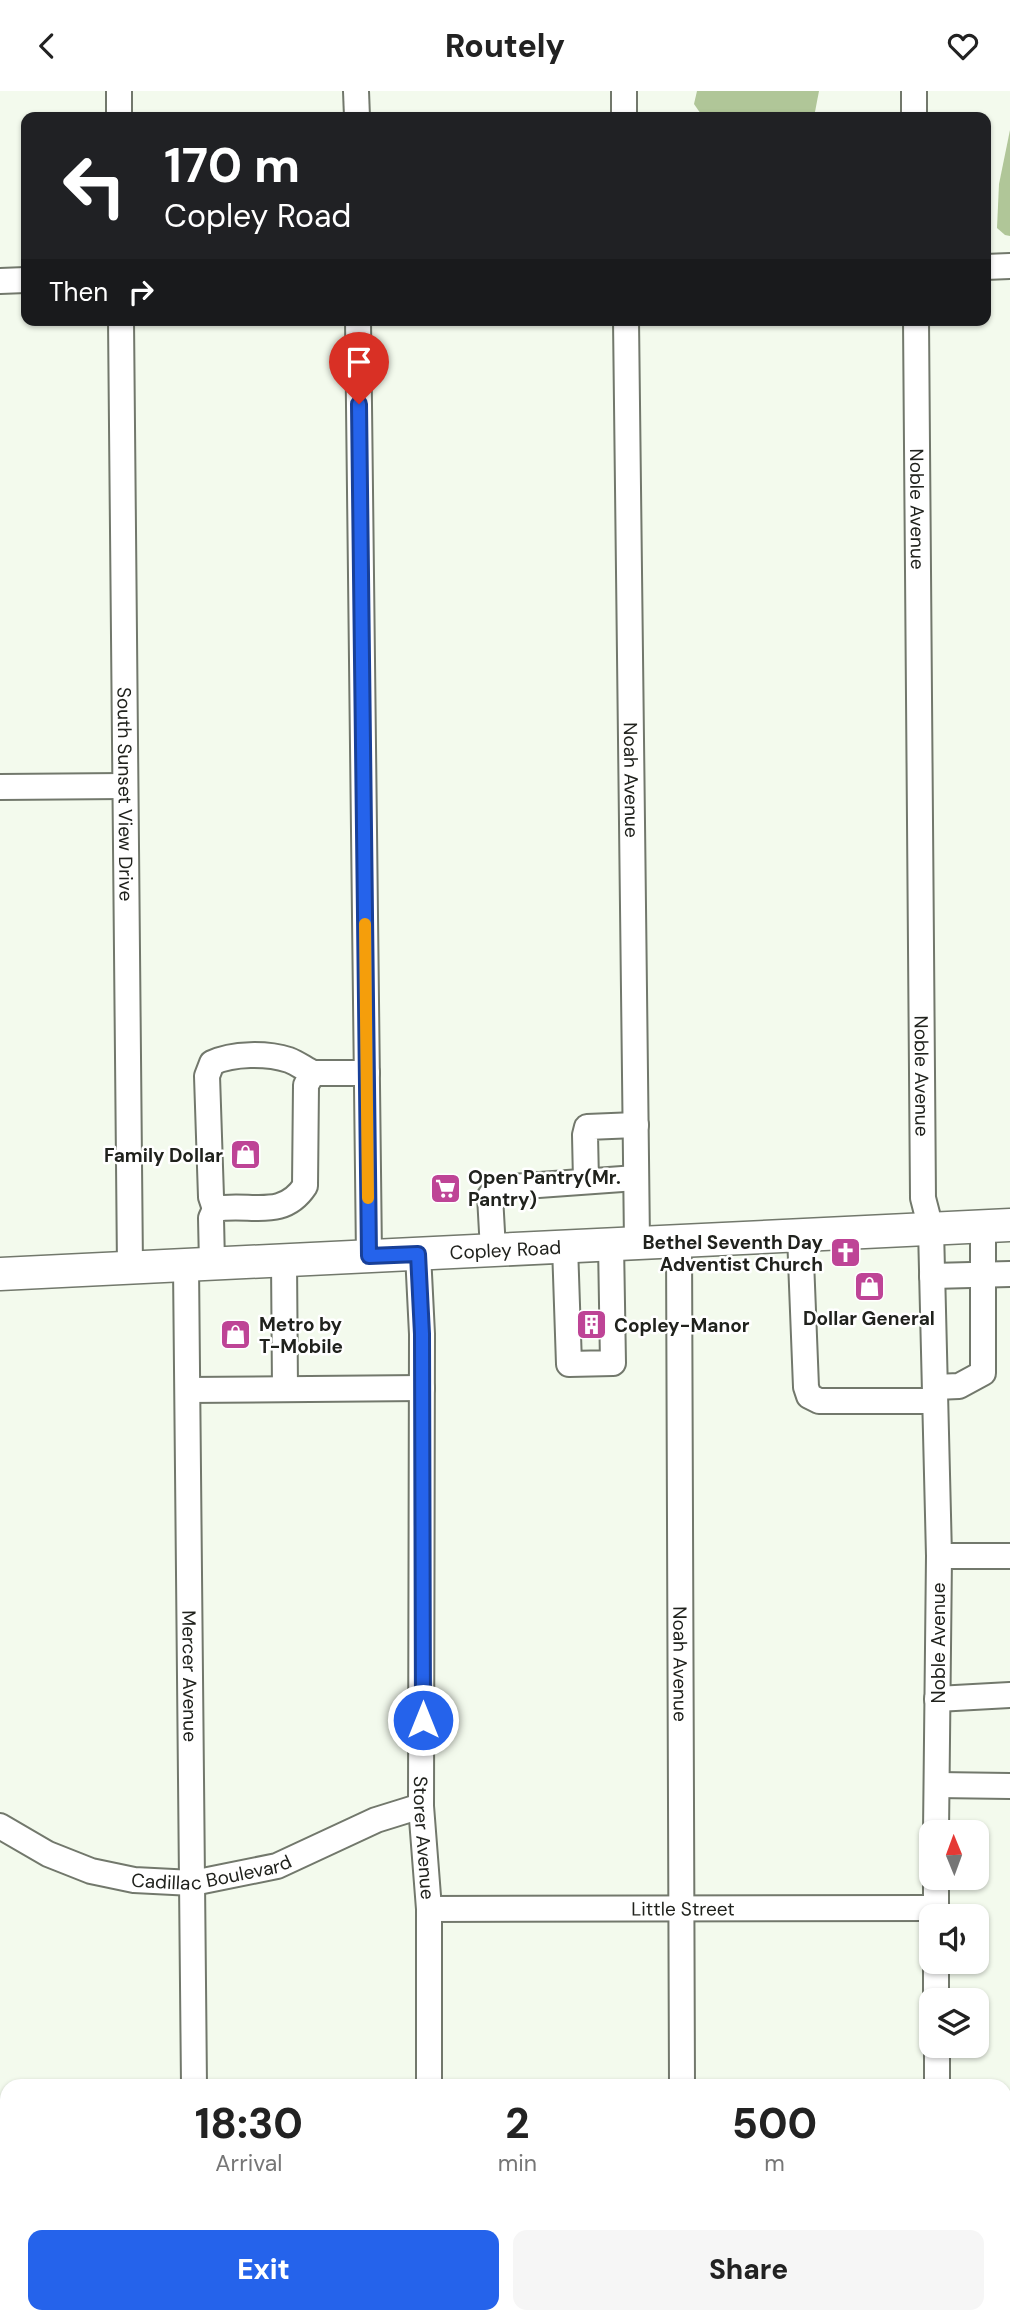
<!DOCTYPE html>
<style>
body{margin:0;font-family:"DM Sans",sans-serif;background:#f6f6f6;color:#222;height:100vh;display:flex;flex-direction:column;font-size:26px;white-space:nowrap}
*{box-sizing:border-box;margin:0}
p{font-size:23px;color:#767676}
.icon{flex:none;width:38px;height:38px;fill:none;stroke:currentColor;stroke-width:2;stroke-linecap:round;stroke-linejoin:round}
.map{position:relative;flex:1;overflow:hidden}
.details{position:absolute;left:0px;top:1988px;width:1012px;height:245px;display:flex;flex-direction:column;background:#fff;border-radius:21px 21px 0 0;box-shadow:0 2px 5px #0004}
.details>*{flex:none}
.hud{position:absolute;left:21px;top:21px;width:970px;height:214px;border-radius:14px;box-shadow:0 2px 5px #0004;background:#202124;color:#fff;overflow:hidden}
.needle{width:46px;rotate:359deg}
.buttons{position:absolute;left:919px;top:1729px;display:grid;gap:14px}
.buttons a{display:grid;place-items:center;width:70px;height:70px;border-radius:14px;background:#fff;box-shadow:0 2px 5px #0004;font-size:35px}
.pin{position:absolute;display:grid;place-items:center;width:60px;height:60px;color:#fff;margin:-72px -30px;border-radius:50% 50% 50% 0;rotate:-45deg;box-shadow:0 0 7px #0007}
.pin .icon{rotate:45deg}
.me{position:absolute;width:77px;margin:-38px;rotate:0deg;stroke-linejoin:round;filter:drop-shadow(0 0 5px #0008)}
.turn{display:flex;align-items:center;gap:24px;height:147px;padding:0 28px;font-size:32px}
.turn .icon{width:91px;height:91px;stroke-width:2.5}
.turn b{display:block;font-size:49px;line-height:60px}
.then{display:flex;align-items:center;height:66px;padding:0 28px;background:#0003;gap:14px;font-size:26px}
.eta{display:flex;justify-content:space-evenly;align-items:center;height:119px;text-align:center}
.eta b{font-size:42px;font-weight:800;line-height:49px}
.primary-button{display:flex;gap:14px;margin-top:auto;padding:14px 28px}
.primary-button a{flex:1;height:80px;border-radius:14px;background:#2563eb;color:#fff;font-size:28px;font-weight:800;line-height:80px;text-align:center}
.primary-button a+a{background:#f6f6f6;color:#222}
header{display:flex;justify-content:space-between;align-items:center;height:91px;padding:0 28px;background:#fff;font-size:32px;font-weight:800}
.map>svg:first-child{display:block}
</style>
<header><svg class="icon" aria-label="back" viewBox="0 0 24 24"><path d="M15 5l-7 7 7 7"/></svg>Routely<svg class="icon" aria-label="heart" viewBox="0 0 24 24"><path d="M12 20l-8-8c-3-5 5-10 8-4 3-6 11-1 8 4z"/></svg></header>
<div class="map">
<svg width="1010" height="2233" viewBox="0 0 1010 2233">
<rect width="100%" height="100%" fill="#f3faed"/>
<g fill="#b0c698">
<polygon points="697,0 819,0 814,26 703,26 694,13"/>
<polygon points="1010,39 1010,145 1005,144 997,137 999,93"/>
</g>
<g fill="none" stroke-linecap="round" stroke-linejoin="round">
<defs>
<g id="minor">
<polyline points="119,0 119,26"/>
<polyline points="356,0 357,26"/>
<polyline points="624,0 624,26"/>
<polyline points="914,0 914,26"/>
<polyline points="985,176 1010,175"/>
<polyline points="0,190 26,189"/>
<path id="s1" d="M 121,229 L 130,1176"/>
<polyline points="358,229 369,1165"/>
<path id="s2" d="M 626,229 L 637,1151"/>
<path id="s3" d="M 916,229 L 923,1107 L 931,1138 L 939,1465 L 936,1741"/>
<polyline points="0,696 124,695"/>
<polyline points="586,1090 585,1044 587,1036 636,1034"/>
<path d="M 215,1118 L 211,1106 L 207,985 L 212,972 C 233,962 267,962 289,969 C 297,972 305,978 313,982"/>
<polyline points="800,1144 806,1296 809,1305 819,1310 935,1310"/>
<path id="s4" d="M 679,1149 L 682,1995"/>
<polyline points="565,1155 569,1273 613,1272 611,1153"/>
<polyline points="493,1159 490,1105 497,1097 636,1087"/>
<path id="s5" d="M 418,1163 L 422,1243 L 421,1715 L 429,1818 L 429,1995"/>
<polyline points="284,1169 285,1298"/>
<path d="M 212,1173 L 211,1127 L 215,1118 C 249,1111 282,1130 305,1095 L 306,994 L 313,982 L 367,982"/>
<path id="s6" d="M 186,1175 L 194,1995"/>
<polyline points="932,1185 1010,1183"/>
<polyline points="935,1296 959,1295 983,1282 983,1135"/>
<polyline points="188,1299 422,1297"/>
<polyline points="939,1465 1010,1465"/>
<polyline points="937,1608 1010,1604"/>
<polyline points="937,1694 1010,1695"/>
<path id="s7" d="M 0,1735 L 48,1763 L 91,1780 L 134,1789 L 193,1792 L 277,1775 L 376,1729 L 421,1715"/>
<path id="s8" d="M 429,1818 L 935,1817"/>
<polyline points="936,1825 936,1787"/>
<polyline points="936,1871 936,1909"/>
<polyline points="937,1955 937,1995"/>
<polyline points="1004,2126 1010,2126"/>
<polyline points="196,2226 196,2233"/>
<polyline points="431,2226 431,2233"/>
<polyline points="683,2226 683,2233"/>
<polyline points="939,2226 939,2233"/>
</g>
<g id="major">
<path id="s9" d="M 0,1183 L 1010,1134"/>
</g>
</defs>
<use href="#minor" stroke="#72786c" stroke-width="28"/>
<use href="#major" stroke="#72786c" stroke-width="35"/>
<use href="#minor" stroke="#fff" stroke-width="24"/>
<use href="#major" stroke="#fff" stroke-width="32"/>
</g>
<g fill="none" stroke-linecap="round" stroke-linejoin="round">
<defs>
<polyline id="route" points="359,313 369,1165 418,1163 422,1243 423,1629"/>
</defs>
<use href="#route" stroke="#184099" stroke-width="18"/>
<use href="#route" stroke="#2563eb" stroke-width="12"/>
<polyline stroke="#f59e0b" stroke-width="12" points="365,833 368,1107"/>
</g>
<defs>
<symbol id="shop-square" viewBox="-11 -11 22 22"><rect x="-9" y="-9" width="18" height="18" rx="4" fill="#be4496" stroke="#fff"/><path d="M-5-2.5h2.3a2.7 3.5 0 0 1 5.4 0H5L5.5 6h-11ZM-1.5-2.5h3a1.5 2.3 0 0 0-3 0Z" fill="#fff"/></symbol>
<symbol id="supermarket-square" viewBox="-11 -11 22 22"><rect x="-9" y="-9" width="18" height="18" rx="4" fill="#be4496" stroke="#fff"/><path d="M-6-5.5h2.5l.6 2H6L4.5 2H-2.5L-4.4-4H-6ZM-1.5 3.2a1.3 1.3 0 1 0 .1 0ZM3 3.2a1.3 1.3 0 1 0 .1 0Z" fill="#fff"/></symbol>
<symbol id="church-square" viewBox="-11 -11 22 22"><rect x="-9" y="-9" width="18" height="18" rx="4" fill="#be4496" stroke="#fff"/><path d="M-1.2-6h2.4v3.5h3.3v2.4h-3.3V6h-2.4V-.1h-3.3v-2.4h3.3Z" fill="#fff"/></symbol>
<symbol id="building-square" viewBox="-11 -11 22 22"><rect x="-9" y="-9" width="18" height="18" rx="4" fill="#be4496" stroke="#fff"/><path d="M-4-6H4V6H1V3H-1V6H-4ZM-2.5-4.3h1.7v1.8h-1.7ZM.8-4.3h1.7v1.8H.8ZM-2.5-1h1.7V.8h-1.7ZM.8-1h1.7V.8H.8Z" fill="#fff"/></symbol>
</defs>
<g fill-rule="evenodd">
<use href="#shop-square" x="228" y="1046" width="35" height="35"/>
<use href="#supermarket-square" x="428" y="1080" width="35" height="35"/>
<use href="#church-square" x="828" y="1144" width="35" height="35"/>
<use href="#shop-square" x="852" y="1178" width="35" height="35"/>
<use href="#building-square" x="574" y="1216" width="35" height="35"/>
<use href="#shop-square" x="218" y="1226" width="35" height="35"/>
</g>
<g text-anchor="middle" stroke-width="5" stroke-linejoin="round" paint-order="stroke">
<g font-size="19" fill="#20221d" stroke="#fff">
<text dy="7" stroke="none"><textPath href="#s3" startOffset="189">Noble Avenue</textPath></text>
<text dy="7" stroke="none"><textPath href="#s2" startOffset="460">Noah Avenue</textPath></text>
<text dy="7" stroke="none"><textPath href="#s1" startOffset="474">South Sunset View Drive</textPath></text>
<text dy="7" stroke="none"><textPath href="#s3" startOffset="756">Noble Avenue</textPath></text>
<text dy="7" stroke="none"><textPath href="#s9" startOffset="506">Copley Road</textPath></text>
<text transform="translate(938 1552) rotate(-90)" y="7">Noble Avenue</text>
<text dy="7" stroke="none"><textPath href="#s4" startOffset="424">Noah Avenue</textPath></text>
<text dy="7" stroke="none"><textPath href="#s6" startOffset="410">Mercer Avenue</textPath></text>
<text dy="7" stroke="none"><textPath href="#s5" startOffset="584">Storer Avenue</textPath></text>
<text dy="7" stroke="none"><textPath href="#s7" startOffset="224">Cadillac Boulevard</textPath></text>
<text dy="7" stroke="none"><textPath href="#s8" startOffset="254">Little Street</textPath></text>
</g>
<g font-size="19" font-weight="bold" fill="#20221d" stroke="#fff" text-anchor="start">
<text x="223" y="1071" text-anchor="end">Family Dollar</text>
<text x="468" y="1093">Open Pantry(Mr.<tspan x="468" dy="22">Pantry)</tspan></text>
<text x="823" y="1158" text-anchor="end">Bethel Seventh Day<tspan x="823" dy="22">Adventist Church</tspan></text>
<text x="869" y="1234" text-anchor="middle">Dollar General</text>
<text x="259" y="1240">Metro by<tspan x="259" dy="22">T-Mobile</tspan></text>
<text x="614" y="1241">Copley-Manor</text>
</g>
</g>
</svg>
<div class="buttons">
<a><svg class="needle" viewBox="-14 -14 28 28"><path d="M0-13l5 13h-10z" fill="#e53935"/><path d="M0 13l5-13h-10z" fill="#767676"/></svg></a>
<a><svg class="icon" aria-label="sound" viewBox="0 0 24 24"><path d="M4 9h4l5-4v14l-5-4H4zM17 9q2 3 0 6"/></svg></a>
<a><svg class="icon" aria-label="layers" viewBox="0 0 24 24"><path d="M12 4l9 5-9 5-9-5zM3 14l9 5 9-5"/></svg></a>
</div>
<div class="pin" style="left:359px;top:313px;background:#d93025"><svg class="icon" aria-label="arrive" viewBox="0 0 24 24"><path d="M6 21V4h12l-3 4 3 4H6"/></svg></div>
<svg class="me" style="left:423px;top:1629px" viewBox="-20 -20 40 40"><circle r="17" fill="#2563eb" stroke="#fff" stroke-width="3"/><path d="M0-11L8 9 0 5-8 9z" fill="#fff"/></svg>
<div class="hud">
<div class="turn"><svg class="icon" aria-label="left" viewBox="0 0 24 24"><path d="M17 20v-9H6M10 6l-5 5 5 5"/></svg><div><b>170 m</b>Copley Road</div></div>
<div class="then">Then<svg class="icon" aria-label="right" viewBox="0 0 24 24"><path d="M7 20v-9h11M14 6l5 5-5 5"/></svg></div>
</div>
<section class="details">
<div class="eta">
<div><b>18:30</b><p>Arrival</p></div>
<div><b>2</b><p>min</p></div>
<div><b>500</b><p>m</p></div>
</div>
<div class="primary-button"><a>Exit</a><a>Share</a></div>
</section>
</div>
